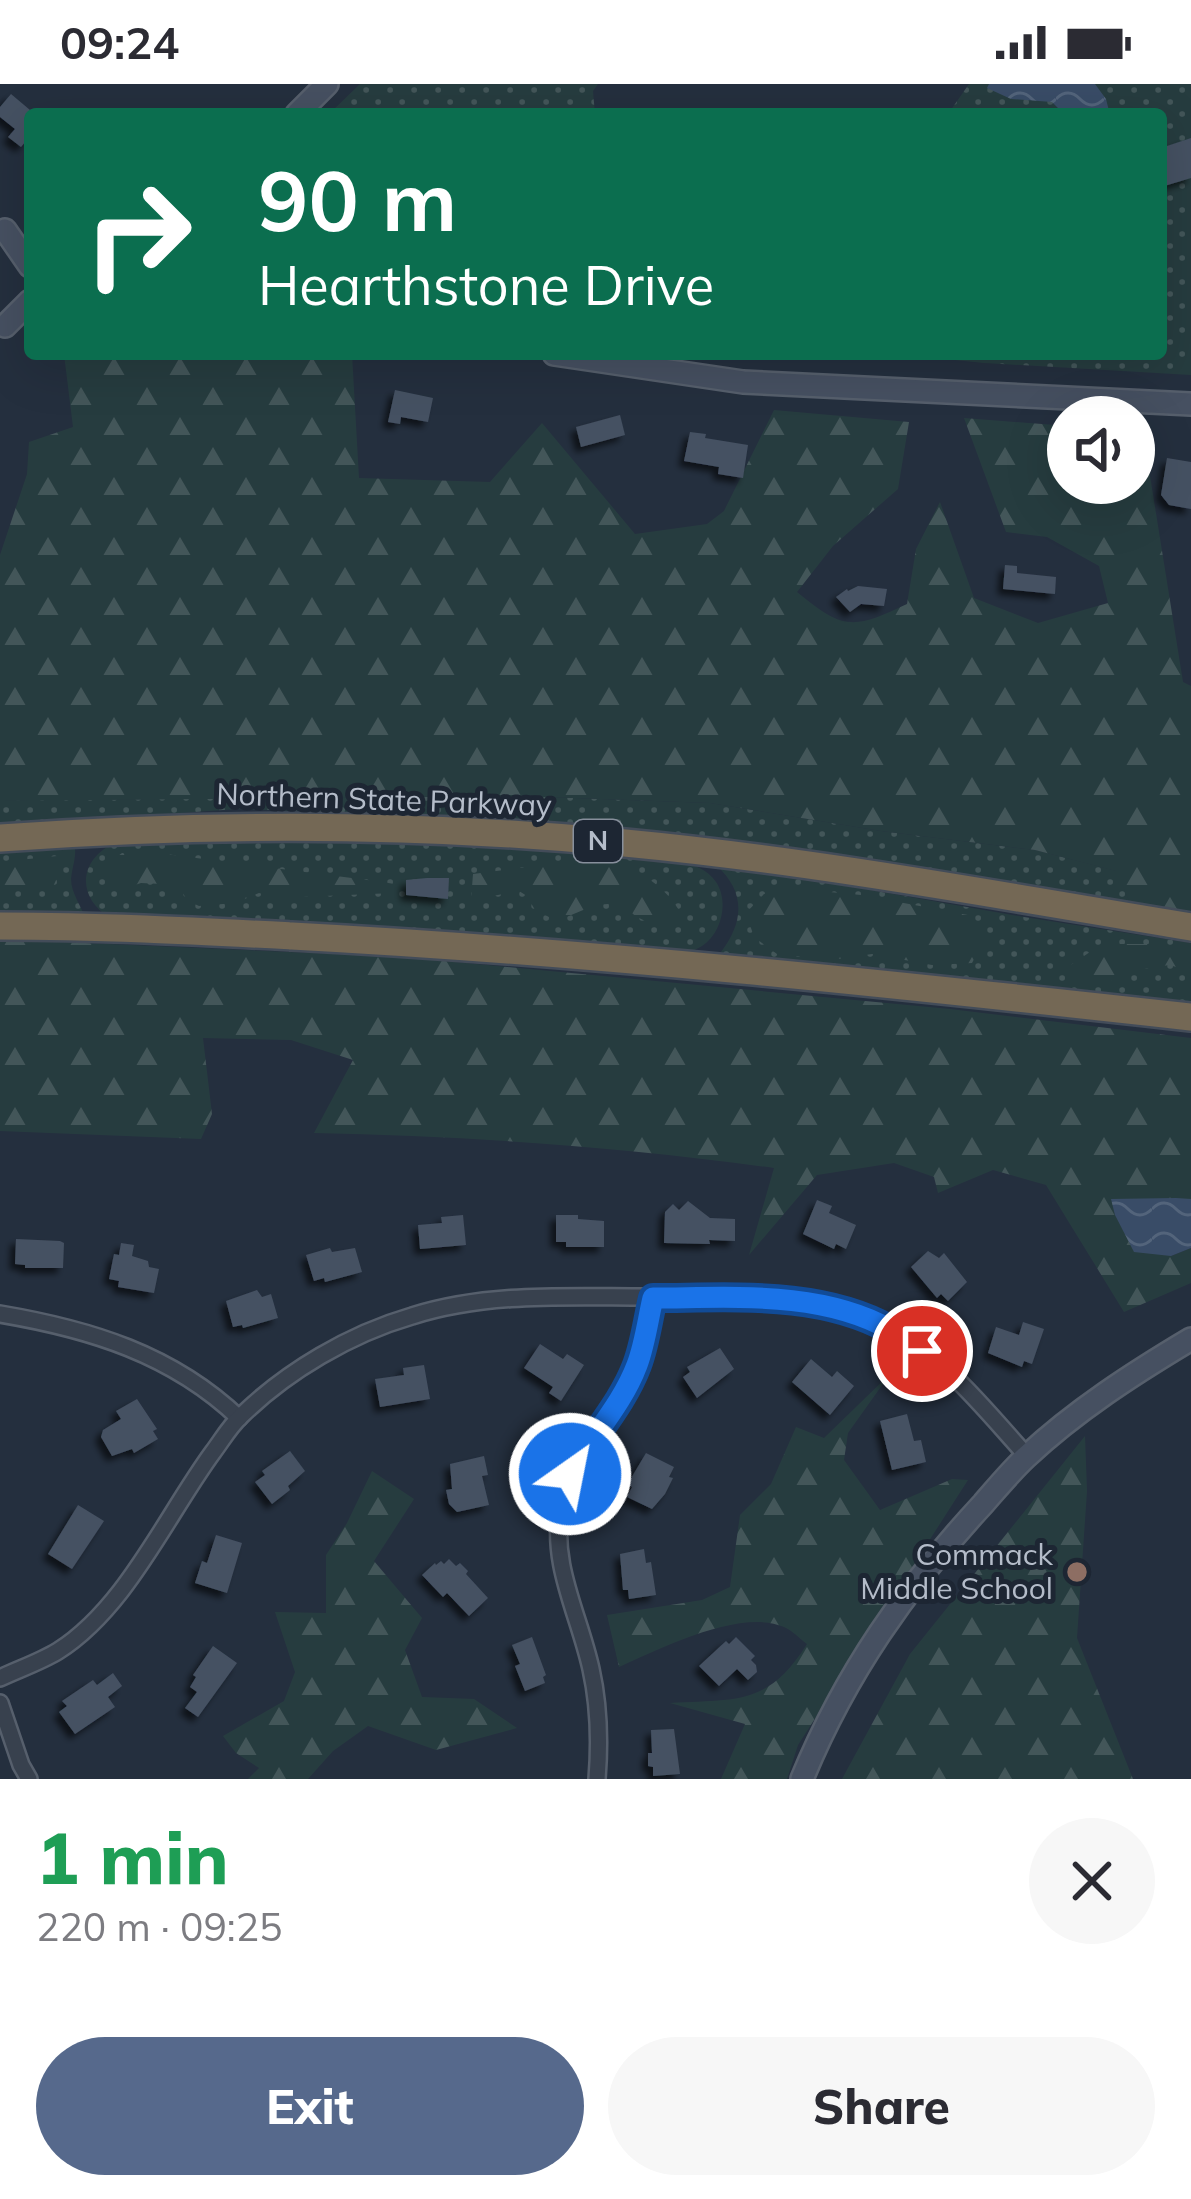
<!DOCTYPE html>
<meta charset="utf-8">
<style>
body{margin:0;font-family:Mulish,sans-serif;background:#f7f7f7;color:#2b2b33;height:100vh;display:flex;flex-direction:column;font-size:45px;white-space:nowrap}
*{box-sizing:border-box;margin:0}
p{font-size:39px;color:#7c7c81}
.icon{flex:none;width:66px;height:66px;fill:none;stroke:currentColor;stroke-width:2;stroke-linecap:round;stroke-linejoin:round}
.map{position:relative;height:1695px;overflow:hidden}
.details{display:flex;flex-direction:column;background:#fff;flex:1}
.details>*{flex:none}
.top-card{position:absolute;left:24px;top:24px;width:1143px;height:252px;border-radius:12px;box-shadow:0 12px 48px #0002;background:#0b6e4f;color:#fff;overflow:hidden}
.controls{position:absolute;left:1047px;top:312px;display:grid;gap:24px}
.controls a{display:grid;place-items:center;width:108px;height:108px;border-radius:50%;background:#fff;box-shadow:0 12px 48px #0002;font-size:60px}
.pin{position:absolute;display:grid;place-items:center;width:102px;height:102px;color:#fff;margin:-51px;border:6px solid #fff;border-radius:50%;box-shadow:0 3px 12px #0007}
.me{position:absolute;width:132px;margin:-66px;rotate:33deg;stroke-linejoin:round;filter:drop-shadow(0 0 9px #0008)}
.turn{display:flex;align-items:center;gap:42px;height:252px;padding:0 36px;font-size:54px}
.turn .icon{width:156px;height:156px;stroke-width:2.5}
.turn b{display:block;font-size:84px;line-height:102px}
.round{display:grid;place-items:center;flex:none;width:126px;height:126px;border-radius:63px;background:#f7f7f7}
.headline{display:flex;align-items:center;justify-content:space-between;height:204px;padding:0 36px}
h1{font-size:72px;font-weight:800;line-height:90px;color:#1e9e55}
.primary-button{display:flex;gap:24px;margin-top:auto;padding:24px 36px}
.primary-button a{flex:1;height:138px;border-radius:72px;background:#56698c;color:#fff;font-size:48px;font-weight:800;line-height:138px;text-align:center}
.primary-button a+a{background:#f7f7f7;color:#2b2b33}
.status{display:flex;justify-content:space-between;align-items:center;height:84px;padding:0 60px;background:#fff;direction:ltr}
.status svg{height:33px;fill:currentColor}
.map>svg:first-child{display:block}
</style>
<div class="status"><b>09:24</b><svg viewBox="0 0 49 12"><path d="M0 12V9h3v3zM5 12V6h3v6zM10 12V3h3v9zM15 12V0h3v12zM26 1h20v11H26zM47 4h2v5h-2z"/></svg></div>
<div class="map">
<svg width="1191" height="1695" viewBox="0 0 1191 1695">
<defs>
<pattern id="grass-dots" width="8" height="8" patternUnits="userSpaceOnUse" patternTransform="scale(3)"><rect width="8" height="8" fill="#263c3f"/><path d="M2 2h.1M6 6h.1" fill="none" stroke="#435659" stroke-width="1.8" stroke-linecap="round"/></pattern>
<pattern id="forest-firs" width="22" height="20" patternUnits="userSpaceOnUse" patternTransform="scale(3)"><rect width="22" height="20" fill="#263c3f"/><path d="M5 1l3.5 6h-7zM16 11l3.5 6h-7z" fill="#435659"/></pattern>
<pattern id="water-waves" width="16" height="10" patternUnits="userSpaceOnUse" patternTransform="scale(3)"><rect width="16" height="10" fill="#394c67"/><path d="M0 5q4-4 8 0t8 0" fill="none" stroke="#53647b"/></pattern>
<filter id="shadow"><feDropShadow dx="-5.5" dy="5.5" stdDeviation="3" flood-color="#0009"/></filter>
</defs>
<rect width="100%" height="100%" fill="#242f3e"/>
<g fill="url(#grass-dots)">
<polygon points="360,0 598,0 593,7 595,30 329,30"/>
<polygon points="969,0 1191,0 1191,291 984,279 898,270 1161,270 1161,30 948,30"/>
<polygon points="519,712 710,719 881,747 1035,766 1117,787 1130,819 1027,801 483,732 237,725 0,742 0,717 31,716"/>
<path d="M 429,755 L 681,777 C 694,781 707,785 716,798 C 729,817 722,849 702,862 C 696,866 690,867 683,870 L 110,834 C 74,812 80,772 118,758 Z"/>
<path d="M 75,764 C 76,775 72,783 71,795 C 71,809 81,821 85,834 L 0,839 L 0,766 Z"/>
<path d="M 722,780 L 1024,833 L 1191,859 L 1191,924 L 722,873 L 721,868 C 744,838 746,808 716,781 Z"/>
</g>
<g fill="url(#forest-firs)">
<path d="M 64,270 L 352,270 L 359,394 L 490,398 L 542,339 L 635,450 L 707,440 L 724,427 L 774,326 L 909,338 L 898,405 L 833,462 L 797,508 C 844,547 854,545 907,520 L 916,465 L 940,418 L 974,514 L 1038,539 L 1108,519 L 1099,482 L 1047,453 L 1006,448 L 964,334 L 1068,342 L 1068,399 L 1134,399 L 1134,347 L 1143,348 L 1183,598 L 1191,602 L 1191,831 L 1130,819 L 1116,787 L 1035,766 L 881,747 L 710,719 L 519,712 L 0,717 L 0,471 L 27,390 L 29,358 L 73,343 Z"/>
<polygon points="150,768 383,798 394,800 394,809 277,814 259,809 235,819 199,822 188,817 182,808 162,800 141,799 117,807 106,801 103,783 122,769"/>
<polygon points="57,772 63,781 51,807 0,804 0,778"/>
<path d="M 574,777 C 621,777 662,791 684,835 C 653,841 643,842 621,819 L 595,821 L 557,837 L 535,826 L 527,812 L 519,807 L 471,816 L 473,790 Z"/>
<polygon points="787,804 861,811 973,832 985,854 972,879 932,881 872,870 831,876 777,870 754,853 746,829 764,810"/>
<path d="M 40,857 L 403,873 L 950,925 L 1191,954 L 1191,1115 L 1112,1115 L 1171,1172 L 1191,1164 L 1191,1199 L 1124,1228 L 1046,1101 L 993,1086 L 938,1109 L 934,1093 L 894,1079 L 817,1091 L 749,1171 L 774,1084 C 622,1063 468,1052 314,1049 L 353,976 L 291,956 L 203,954 L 212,1030 L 201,1055 L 0,1047 L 0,858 Z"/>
<polygon points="1102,860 1165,860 1191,867 1191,887 1169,881 1138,886 1104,900 1077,897 1069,882"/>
<path d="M 890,1290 L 848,1349 L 844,1376 L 880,1426 L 952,1395 L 968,1396 L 798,1661 L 787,1695 L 721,1695 L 745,1640 L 670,1619 C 737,1615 768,1622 807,1560 C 800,1555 792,1546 784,1543 C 740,1524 660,1565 619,1583 L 607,1531 L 702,1516 L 730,1503 L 740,1431 L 771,1400 L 796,1343 L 824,1354 Z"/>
<polygon points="1085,1352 1087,1407 1077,1554 1133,1695 842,1695 910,1570"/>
<polygon points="372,1387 414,1415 374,1477 422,1534 405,1566 422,1613 474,1615 517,1644 436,1666 368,1642 333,1667 308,1695 248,1695 259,1684 236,1669 223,1652 284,1617 295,1588 275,1528 326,1529 326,1471 347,1439"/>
</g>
<g fill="url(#water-waves)">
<polygon points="989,0 1095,0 1106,15 1109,27 1107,30 1064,30 1052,18 1011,15 987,4"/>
<polygon points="1176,1114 1191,1115 1191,1164 1171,1172 1134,1168 1115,1131 1111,1115"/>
</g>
<g fill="#455162" filter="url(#shadow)">
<polygon points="11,10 30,26 30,52 21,63 8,53 15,45 0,33 0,23"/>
<polygon points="1191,54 1191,94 1161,103 1161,64"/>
<polygon points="395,306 433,314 428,338 401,333 400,340 388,338"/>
<polygon points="620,331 625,351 581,363 576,343"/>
<polygon points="690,348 706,350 705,354 748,361 743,394 718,390 719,383 684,377"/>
<polygon points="1167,374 1191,378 1191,425 1169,421 1161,411"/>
<polygon points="1005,481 1017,482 1017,489 1056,493 1055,510 1003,505"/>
<polygon points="858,502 887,505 884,522 861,520 850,528 836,513 847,505 848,507"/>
<polygon points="427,794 449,794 448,815 406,811 406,796"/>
<polygon points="817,1116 832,1122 829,1129 856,1141 846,1165 836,1160 834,1165 803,1150"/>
<polygon points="688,1117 710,1134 735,1135 735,1157 709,1156 710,1160 664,1159 665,1128 673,1120 679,1126"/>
<polygon points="463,1131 466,1161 420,1165 418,1141 442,1139 441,1133"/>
<polygon points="556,1131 578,1131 578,1135 604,1137 604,1163 566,1163 566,1158 556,1158"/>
<polygon points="16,1155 60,1157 64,1159 63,1184 25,1184 25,1181 15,1180"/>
<polygon points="121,1159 134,1161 132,1172 148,1177 149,1183 159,1185 154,1209 118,1203 119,1197 109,1195 114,1170 119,1171"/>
<polygon points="330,1164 332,1168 355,1164 362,1188 325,1198 324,1194 314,1197 306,1171"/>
<polygon points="928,1167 939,1174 944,1169 967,1198 948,1217 941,1210 937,1214 911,1183"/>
<polygon points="257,1206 262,1213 271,1210 278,1234 243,1244 242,1241 233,1243 226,1217"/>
<polygon points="1023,1238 1044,1245 1032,1280 1024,1277 1022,1283 988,1269 996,1243 1019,1251"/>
<polygon points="540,1260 563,1275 567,1270 584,1281 561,1317 549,1309 553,1303 524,1284"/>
<polygon points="720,1264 734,1285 697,1314 683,1293 690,1288 687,1283"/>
<polygon points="811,1275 832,1293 837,1287 854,1302 830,1331 792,1298"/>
<polygon points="424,1281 430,1315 380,1323 375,1295 404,1291 403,1284"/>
<polygon points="137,1315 157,1345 153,1347 158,1355 134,1369 132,1365 112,1372 101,1353 103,1346 121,1335 116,1327"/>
<polygon points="907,1330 914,1357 921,1356 926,1378 892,1386 880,1337"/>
<polygon points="290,1367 305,1387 288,1402 290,1406 272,1420 255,1398 265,1391 262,1387"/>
<polygon points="646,1369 674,1383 669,1393 673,1394 665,1410 652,1425 627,1413 632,1403 627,1401"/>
<polygon points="484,1372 488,1391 482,1392 489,1421 457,1428 449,1420 446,1406 452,1405 450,1380"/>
<polygon points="78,1421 104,1437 72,1485 48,1470"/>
<polygon points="216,1451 242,1459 227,1509 195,1499 202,1477 207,1479"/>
<polygon points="644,1465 646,1479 651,1478 656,1511 629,1515 628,1506 623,1506 620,1470"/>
<polygon points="449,1475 456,1482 460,1479 468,1487 466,1490 488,1514 469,1532 447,1509 443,1513 422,1491 435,1479 436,1481 441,1477 444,1480"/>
<polygon points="532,1553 546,1591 543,1593 545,1599 525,1607 515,1582 520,1580 512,1561"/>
<polygon points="736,1553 755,1572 751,1576 756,1581 757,1588 748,1596 737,1585 719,1602 699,1582 726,1557 729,1560"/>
<polygon points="213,1562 237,1579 198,1633 185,1624 197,1608 190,1603 196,1593 193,1591"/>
<polygon points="113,1589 122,1602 108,1613 115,1623 75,1650 59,1628 67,1622 62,1617 93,1596 97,1601"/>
<polygon points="674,1645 680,1690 653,1692 653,1683 648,1682 648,1669 652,1669 651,1646"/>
</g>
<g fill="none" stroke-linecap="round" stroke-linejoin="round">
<defs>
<g id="street">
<path d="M 0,1230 C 89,1245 172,1270 239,1334"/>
<path d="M 0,1594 C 19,1585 40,1578 58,1567 C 126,1524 166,1432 213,1368 C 222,1356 230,1342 241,1332 C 287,1287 350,1250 412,1232 C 487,1208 569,1213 646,1213 C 700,1214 756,1212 810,1219 C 836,1222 864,1232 887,1244 C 943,1271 986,1327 1027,1372"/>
<polyline points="0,1619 21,1681 29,1695"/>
<path d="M 597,1695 C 600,1658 599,1621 591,1585 C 579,1530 550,1480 561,1423 C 569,1380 597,1354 618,1318 C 637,1285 644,1250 653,1214"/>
</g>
<g id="secondary">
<polyline points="297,30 327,0"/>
<polyline points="5,146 30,182"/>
<polyline points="5,242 30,217"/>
<polyline points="554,270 743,298 1191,320"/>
<path d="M 802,1695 C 845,1590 906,1503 983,1420 C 997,1404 1011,1387 1026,1373 C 1075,1327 1134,1289 1191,1255"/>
</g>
<g id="highway">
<path d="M 0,754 C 208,739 418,739 625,759 C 815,777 1003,812 1191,843"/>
<path d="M 0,842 C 97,842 194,847 292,852 C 593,868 892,900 1191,933"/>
</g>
</defs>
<use href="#street" stroke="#565f6c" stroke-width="20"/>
<use href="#secondary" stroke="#565f6c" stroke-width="26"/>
<use href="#highway" stroke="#434c59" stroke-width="32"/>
<use href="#street" stroke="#38414e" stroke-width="15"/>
<use href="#secondary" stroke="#465061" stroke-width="21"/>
<use href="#highway" stroke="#746855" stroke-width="27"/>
</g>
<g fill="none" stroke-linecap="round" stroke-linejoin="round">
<defs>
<path id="route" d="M 570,1390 C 591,1353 622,1321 637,1281 C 645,1260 648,1235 653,1214 C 731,1214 821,1206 891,1246 C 902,1252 912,1260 922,1267"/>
</defs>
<use href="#route" stroke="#114b97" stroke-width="30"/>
<use href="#route" stroke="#1a73e8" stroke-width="21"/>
</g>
<circle fill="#8d6e63" stroke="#1d2633" stroke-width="4.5" cx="1077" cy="1488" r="12"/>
<g text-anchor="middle" stroke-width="10" stroke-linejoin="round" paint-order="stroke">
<rect fill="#1d2633" stroke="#878f9c" stroke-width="3" x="574" y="736" width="48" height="42" rx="9"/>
<g font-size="27" font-weight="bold" fill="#b4bcc9">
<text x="598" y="766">N</text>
</g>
<g font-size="30" fill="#b4bcc9" stroke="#1d2633">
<text transform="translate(384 716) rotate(2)" y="10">Northern State Parkway</text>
</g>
<g font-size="30" fill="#b4bcc9" stroke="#1d2633" text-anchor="end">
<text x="1053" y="1481">Commack<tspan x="1053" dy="34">Middle School</tspan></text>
</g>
</g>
</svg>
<div class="controls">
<a><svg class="icon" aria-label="sound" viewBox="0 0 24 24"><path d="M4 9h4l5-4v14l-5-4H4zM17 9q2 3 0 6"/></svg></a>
</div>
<div class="pin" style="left:922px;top:1267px;background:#d93025"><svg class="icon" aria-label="arrive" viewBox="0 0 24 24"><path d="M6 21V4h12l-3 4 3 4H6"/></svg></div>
<svg class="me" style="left:570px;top:1390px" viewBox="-20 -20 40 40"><circle r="17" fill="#1a73e8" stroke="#fff" stroke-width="3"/><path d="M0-11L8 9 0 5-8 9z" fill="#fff"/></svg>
<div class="top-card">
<div class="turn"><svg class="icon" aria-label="right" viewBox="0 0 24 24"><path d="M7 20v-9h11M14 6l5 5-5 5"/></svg><div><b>90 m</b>Hearthstone Drive</div></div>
</div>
</div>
<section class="details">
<div class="headline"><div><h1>1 min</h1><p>220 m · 09:25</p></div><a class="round"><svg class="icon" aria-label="close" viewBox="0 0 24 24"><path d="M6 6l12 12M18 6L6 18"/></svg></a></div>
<div class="primary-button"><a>Exit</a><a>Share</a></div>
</section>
